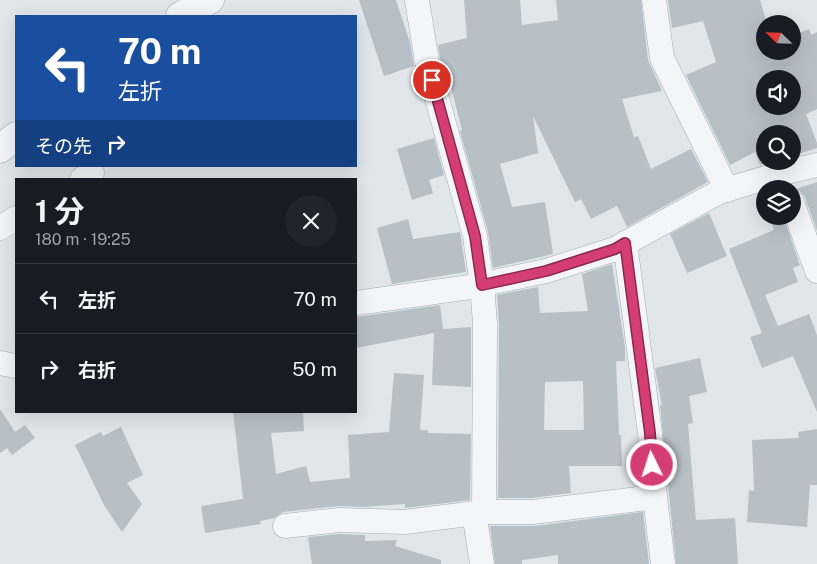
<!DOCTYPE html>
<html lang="ja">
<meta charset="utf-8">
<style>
body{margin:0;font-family:"Public Sans","Noto Sans JP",sans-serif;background:#20242c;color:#f1f3f6;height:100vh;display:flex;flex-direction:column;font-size:19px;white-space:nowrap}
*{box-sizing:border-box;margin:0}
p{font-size:16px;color:#9ea1a6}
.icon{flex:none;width:28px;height:28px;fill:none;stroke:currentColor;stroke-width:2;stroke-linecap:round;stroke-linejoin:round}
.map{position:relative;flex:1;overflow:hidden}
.drawer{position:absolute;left:15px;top:178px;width:342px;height:235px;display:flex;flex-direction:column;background:#171b24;border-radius:0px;box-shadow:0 5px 20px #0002}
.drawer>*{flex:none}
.banner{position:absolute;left:15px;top:15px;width:342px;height:152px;border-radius:0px;box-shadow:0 5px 20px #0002;background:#1a4fa0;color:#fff;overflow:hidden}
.needle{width:32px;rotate:293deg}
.fabs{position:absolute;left:756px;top:15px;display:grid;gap:10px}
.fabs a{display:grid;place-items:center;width:45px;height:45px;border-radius:50%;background:#171b24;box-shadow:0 5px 20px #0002;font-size:25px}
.pin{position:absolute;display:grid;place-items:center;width:42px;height:42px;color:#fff;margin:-21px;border:2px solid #fff;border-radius:50%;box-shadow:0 1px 5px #0007}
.me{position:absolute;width:55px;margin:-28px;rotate:356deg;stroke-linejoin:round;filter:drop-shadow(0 0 4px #0008)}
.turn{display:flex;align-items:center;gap:18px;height:105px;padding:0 20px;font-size:22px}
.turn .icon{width:65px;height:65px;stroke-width:2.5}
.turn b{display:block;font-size:35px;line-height:42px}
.then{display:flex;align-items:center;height:48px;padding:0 20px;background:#0003;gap:10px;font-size:19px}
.round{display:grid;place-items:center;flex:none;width:52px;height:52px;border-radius:26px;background:#20242c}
.overview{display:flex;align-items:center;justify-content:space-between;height:85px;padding:0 20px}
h1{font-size:30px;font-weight:700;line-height:38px}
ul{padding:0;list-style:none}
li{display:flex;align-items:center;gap:15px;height:70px;padding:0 20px;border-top:1px solid #363941}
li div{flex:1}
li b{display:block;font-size:19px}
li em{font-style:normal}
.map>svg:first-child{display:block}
</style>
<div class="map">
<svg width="817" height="564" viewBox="0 0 817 564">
<rect width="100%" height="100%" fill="#e0e6ea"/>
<g fill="#b7c0c7" fill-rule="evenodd">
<polygon points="359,0 396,0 410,42 414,66 384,76"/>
<polygon points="464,0 520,0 522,25 558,20 556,0 641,0 648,60 662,91 622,99 634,137 638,136 651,169 691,149 708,182 627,227 617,206 591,219 581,199 575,202 533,116 538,153 500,164 512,207 545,202 553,254 493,268 488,232 460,131 462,130 451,87 448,87 440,59 438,45 467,38"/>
<path d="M 668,0 L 760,0 L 767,24 L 765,24 L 765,51 L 792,51 L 792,36 L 809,29 L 811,35 L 817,32 L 817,109 L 806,114 L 817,143 L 817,148 L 792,156 L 792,134 L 765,134 L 765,161 L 773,161 L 760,165 L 755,152 L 730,165 L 686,75 L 716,62 L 703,21 L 672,28 ZM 765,79 L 792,79 L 792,106 L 765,106 Z"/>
<polygon points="434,138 444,175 429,180 433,193 412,200 397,149"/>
<polygon points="817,182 817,231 805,197 801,192 796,189"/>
<polygon points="709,213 727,256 687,273 670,234"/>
<polygon points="769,216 783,216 800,265 793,268 798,282 765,295 778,326 809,314 817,335 817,412 793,356 762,368 750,337 762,333 729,249 774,230"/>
<polygon points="408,219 413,239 460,232 466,272 392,284 377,228"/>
<path d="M 612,264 L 625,347 L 625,361 L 616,361 L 619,435 L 621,435 L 622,466 L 569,466 L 571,493 L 532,498 L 498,498 L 499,323 L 497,295 L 538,287 L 540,313 L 588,311 L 582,274 ZM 583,381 L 584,430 L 544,430 L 545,382 Z"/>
<polygon points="440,305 443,329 471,327 471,387 432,385 434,333 356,348 356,317"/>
<polygon points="700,358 707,392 689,396 693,423 688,424 696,520 735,518 738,564 676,564 660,405 662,405 655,368"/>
<polygon points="394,373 424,375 420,430 428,430 428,433 471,434 470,500 405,508 405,504 363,507 338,506 283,512 274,518 260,521 261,524 205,533 201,506 243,499 233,411 303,411 304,431 271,433 276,474 306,466 310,482 350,478 348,435 389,432"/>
<polygon points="0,409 15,432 25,425 35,438 12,455 7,448 0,453"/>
<polygon points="121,427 143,475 127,483 142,504 122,532 104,505 75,445 101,432 103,436"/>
<polygon points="817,429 817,485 810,485 807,527 747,522 749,490 754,491 752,440 799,438 798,432"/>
<polygon points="643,512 649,564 558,564 558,555 522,560 522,564 495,564 490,526 535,526"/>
<polygon points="340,534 365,535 365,541 397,540 395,546 441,560 441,564 312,564 308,537"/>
</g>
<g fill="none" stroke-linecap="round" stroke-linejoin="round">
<defs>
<g id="minor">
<polyline points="417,0 427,62 475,236 482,285 485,323 484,512 533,512 655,497"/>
<polyline points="654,0 662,58 727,190"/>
<polyline points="82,179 92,173"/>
<polyline points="792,202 817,271"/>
<polyline points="0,228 16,218"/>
<polyline points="625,243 650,433 655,497 663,564"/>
<polyline points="356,303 470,287 546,271 615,249 719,192 782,173 817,165"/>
<polyline points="0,363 16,366"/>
<polyline points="474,513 482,564"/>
<polyline points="285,526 339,520 405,522 484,512"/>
</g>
<g id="tertiary">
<polyline points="180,16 210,0"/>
<polyline points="0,149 16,136"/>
</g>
</defs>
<use href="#minor" stroke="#a5aeb4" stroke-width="25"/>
<use href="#tertiary" stroke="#a5aeb4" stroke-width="29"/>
<use href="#minor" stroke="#f3f5f8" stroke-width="24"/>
<use href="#tertiary" stroke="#f3f5f8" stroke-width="28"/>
</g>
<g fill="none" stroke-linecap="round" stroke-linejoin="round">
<defs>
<polyline id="route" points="432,80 475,236 482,285 546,271 615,249 625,243 650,433 652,465"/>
</defs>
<use href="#route" stroke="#8a284b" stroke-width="12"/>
<use href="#route" stroke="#d53e73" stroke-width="9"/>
</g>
</svg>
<div class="fabs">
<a><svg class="needle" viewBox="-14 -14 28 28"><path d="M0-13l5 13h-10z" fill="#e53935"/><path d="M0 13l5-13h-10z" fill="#9ea1a6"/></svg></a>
<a><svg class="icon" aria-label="sound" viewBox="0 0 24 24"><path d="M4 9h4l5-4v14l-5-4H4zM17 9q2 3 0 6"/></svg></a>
<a><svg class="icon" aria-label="search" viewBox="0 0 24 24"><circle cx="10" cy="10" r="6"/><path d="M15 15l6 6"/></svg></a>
<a><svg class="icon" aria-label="layers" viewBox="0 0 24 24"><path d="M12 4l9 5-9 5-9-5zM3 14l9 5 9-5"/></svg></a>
</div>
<div class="pin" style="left:432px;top:80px;background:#d93025"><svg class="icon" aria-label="arrive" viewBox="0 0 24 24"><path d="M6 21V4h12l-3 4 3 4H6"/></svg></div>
<svg class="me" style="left:652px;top:465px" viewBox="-20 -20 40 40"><circle r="17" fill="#d53e73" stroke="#fff" stroke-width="3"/><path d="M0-11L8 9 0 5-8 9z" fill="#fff"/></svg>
<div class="banner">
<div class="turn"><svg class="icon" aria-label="left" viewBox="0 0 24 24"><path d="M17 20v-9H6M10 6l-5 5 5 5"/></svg><div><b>70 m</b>左折</div></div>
<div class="then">その先<svg class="icon" aria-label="right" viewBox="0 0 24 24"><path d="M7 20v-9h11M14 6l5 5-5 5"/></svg></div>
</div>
<section class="drawer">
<div class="overview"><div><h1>1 分</h1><p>180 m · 19:25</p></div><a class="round"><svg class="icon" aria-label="close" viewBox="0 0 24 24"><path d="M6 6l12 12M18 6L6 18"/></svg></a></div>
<ul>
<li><svg class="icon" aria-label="left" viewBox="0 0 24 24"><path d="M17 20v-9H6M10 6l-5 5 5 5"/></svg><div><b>左折</b></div><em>70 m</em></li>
<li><svg class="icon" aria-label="right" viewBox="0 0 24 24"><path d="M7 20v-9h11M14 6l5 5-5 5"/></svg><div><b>右折</b></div><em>50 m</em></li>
</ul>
</section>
</div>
